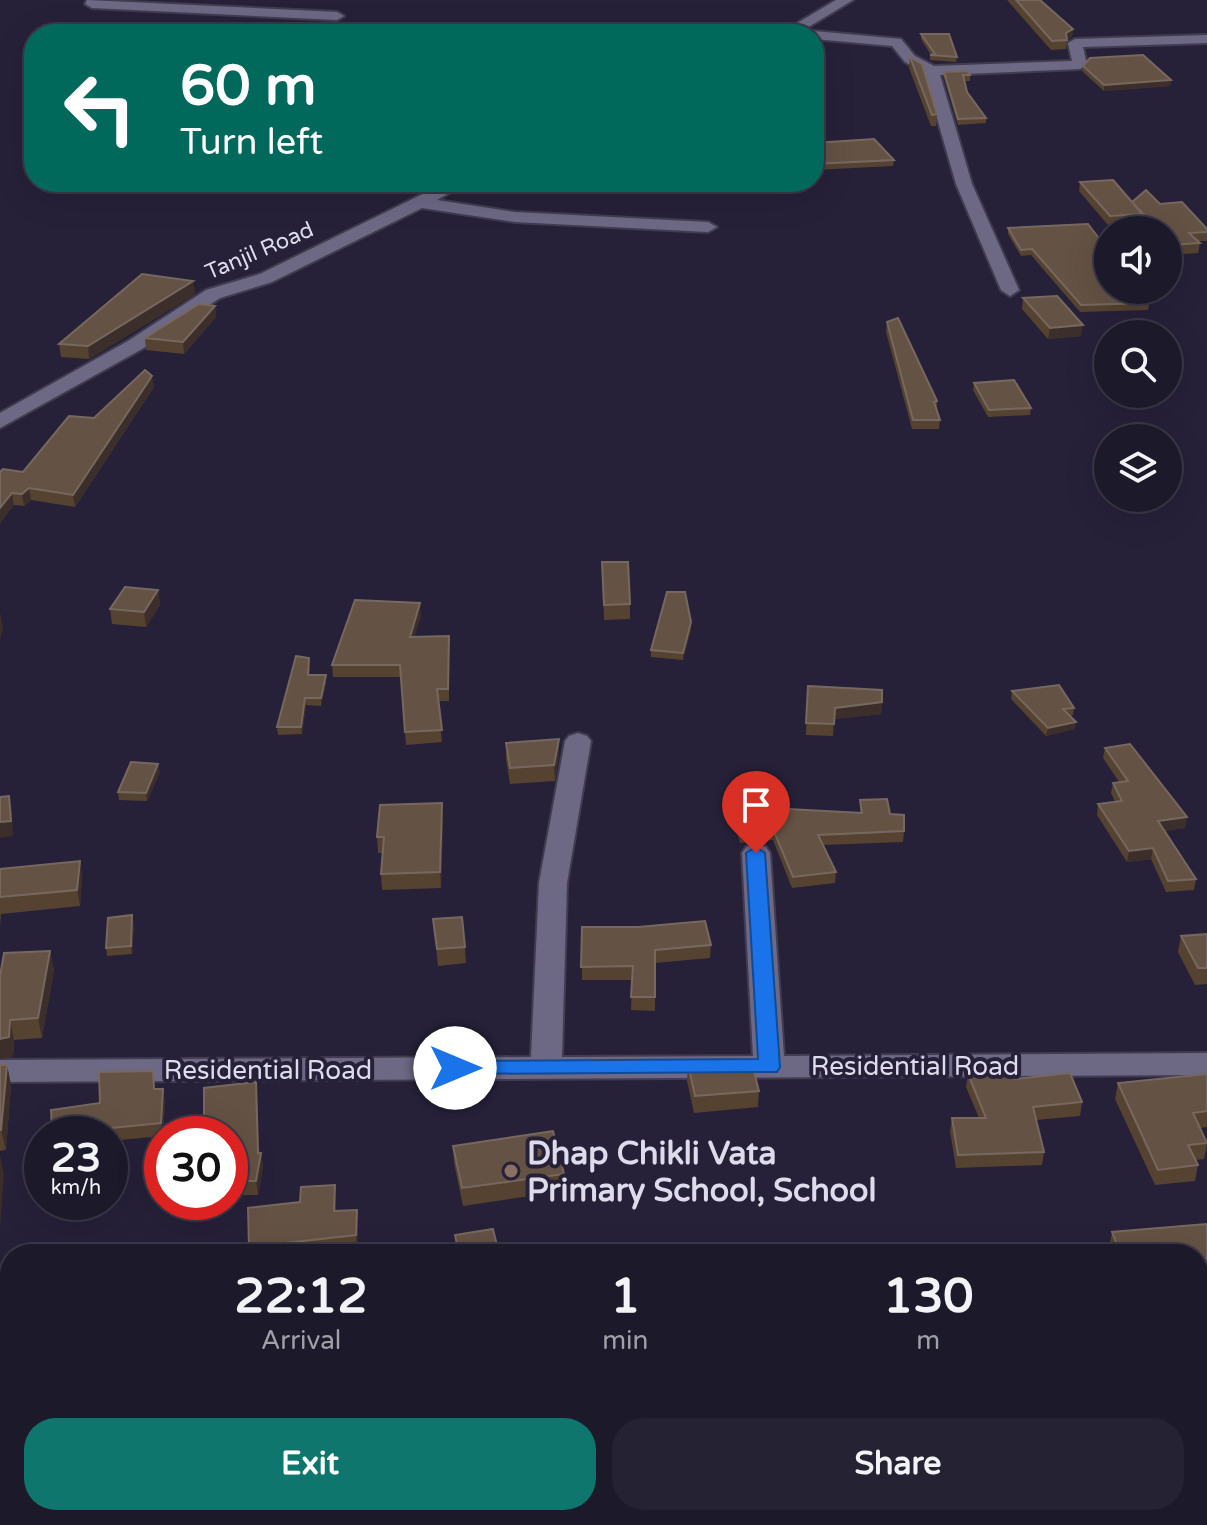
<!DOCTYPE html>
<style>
body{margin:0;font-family:"Varela Round",sans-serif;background:#252233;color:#f1f3f6;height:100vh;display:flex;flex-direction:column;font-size:30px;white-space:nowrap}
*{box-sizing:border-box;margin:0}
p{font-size:26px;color:#a0a0a9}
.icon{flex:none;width:44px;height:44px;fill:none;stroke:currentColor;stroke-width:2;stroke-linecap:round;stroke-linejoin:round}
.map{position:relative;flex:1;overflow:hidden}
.side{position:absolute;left:0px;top:1244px;width:1208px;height:282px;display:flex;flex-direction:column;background:#1c192b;border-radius:32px 32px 0 0;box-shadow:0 8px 32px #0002,0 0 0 2px #3a3847}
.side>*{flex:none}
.guide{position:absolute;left:24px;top:24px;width:800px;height:168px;border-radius:32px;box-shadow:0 8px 32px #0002,0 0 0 2px #3a3847;background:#00695c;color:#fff;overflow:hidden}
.controls{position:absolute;left:1094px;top:216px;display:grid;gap:16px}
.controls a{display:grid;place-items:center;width:88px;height:88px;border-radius:50%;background:#1c192b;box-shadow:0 8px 32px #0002,0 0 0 2px #3a3847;font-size:40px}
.speed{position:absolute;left:24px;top:1116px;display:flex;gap:16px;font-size:40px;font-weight:700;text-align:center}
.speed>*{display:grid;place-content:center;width:104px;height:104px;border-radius:50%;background:#1c192b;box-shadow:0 8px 32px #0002,0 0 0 2px #3a3847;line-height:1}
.speed small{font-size:20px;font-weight:400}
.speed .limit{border:12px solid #d22;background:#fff;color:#111}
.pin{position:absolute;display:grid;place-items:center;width:68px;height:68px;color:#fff;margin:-82px -34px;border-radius:50% 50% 50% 0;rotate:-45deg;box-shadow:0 0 8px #0007}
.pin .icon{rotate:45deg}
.me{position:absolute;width:88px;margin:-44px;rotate:90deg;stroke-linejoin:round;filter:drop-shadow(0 0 6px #0008)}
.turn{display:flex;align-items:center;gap:28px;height:168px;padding:0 24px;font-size:36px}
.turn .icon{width:104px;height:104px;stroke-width:2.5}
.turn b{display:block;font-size:56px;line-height:68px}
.eta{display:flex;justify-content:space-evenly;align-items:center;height:136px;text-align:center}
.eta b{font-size:48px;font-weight:700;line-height:56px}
.button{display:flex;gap:16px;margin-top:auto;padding:16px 24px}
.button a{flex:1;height:92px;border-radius:32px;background:#0f766e;color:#fff;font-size:32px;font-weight:700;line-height:92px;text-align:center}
.button a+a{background:#252233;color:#f1f3f6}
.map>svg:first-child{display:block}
</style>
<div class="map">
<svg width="1207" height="1525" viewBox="0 0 1207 1525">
<rect width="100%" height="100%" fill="#262139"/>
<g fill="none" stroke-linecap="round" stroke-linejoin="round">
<defs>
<g id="street">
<polygon points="87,0 337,12 344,16 337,20 92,8 85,4"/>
<polygon points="836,0 853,0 797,34 779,34"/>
<polygon points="814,31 901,39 915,56 934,66 1072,61 1068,43 1075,39 1207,35 1207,43 1083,47 1087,65 1080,69 940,75 972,184 1019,290 1010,296 1001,290 956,184 924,73 905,62 892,46 814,39 814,34 807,34"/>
<polygon points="447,182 468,182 437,200 515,212 708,222 717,227 708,232 515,222 422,208 272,282 220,298 142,349 0,428 0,413 128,341 206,290 260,274"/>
<polygon points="578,733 587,736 591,741 567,883 562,1057 753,1056 742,853 746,847 756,844 766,847 770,853 784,1056 1207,1053 1207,1075 0,1082 0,1060 531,1057 539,883 565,741 569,736"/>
</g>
</defs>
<use href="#street" stroke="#413c50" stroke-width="4"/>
<use href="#street" fill="#6d6985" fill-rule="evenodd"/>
</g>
<g fill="#554230">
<polygon points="1007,0 1040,0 1073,29 1072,37 1067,40 1066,49 1051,50"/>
<polygon points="921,34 957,57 956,62 930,60 930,55 931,55 921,39"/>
<polygon points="910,57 937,114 936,126 931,126 909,68"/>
<polygon points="1083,66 1171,80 1170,86 1104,91 1082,71"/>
<polygon points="944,72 970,75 970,81 964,81 967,92 986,118 986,123 958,125 944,78"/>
<polygon points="814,143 894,160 893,166 814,170"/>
<polygon points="1080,182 1132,202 1160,204 1207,229 1207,241 1198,241 1200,243 1198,253 1170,255 1168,253 1168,230 1148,230 1141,223 1108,225 1079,191"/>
<polygon points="1008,228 1149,303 1148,310 1080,312 1031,255 1021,256 1008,234"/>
<polygon points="195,294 89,359 61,357 59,344"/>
<polygon points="1023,298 1081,336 1048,339 1022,309"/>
<polygon points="215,306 216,317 184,354 146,350 145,338"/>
<polygon points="887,322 937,401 937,409 940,420 939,429 912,429 886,332"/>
<polygon points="974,383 1031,408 1030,415 988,417 973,390"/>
<polygon points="154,387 75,507 31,500 24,506 14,505 0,523 0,472 23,472 94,418"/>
<polygon points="602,562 630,604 630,619 604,620"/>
<polygon points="158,590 160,605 146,627 112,624 110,609"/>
<polygon points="421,615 414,637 449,648 449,701 438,701 442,742 406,745 401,677 333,677 332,665"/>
<polygon points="691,630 683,660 651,657 651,650"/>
<polygon points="310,666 309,675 326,683 321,706 306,705 302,734 278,735 277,727"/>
<polygon points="808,686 882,702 881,714 834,719 833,736 806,735"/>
<polygon points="1012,691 1074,708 1073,715 1070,716 1076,722 1074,729 1046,736 1011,699"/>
<polygon points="506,743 559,754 555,781 510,784 506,759"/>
<polygon points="1105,748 1187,817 1185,828 1164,831 1196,879 1194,890 1166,892 1151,859 1127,862 1097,815 1098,804 1115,802 1111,793 1113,783 1119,782 1103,758"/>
<polygon points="160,772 147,801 119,800 118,792"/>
<polygon points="860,800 890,814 904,831 903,842 823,845 836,872 835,883 792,888 773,840 740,843 731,813 731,803 769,808 860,813"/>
<polygon points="443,819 441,888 382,890 381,874 382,853 378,853 377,837"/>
<polygon points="80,861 82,877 80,906 1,914 0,926 0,869"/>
<polygon points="433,919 465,947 466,963 438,966"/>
<polygon points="134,924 132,954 107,956 106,948"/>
<polygon points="582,927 711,945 710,958 655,963 655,1011 631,1010 632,980 582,980"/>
<polygon points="1207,934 1207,984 1195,985 1178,952 1181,936"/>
<polygon points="50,951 54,970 42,1038 14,1040 13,1057 0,1059 0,976"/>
<polygon points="688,1064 759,1091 758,1107 694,1113 687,1081"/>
<polygon points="0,1065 7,1065 11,1085 6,1150 0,1151"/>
<polygon points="968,1074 1015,1079 1082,1102 1080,1116 1036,1120 1044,1152 1042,1165 956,1168 950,1131 952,1118 979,1118 966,1087"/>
<polygon points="1207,1074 1207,1127 1200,1128 1207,1142 1207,1145 1204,1159 1195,1160 1198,1165 1195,1181 1155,1185 1115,1099 1118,1083"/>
<polygon points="155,1089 165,1101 163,1134 162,1134 162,1136 110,1141 110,1134 52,1134 100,1103"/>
<polygon points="257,1096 259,1153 261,1153 263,1167 258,1195 230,1195 230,1134"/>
<polygon points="453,1146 564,1174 564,1191 463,1206 454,1163"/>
<polygon points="336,1198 336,1211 357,1210 358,1223 357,1248 303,1254 250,1254 249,1247 300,1202"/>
<polygon points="1207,1224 1207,1322 1201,1308 1198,1308 1198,1254 1111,1254 1109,1248 1112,1232"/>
<polygon points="10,1402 10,1467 0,1468 0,1420 9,1419"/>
<polygon points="267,1516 377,1516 377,1525 265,1525"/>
<polygon points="1078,1516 1157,1516 1160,1525 1080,1525"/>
</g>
<g fill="#3c2e2b">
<polygon points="1073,29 1072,37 1067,40 1066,33"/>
<polygon points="1171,80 1170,86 1104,91 1104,85"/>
<polygon points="193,281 195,294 89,359 88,346"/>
<polygon points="215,306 216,317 184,354 183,342"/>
<polygon points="1083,325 1081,336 1048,339 1050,328"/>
<polygon points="152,376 154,387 75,507 73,495"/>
<polygon points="29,488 31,500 24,506 22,494"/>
<polygon points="12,493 14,505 0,523 0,508"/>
<polygon points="158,590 160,605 146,627 144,612"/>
<polygon points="420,603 421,615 411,649 410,637"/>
<polygon points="0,612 3,628 0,640"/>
<polygon points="691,622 691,630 683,660 683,653"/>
<polygon points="326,675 326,683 321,706 321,698"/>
<polygon points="305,698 306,705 302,734 301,727"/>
<polygon points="882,702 881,714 834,719 835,708"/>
<polygon points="1076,722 1074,729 1046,736 1048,728"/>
<polygon points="559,739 559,754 555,781 554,765"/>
<polygon points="158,764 160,772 147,801 146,793"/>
<polygon points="9,796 12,811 13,836 0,838 0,822"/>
<polygon points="442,803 443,819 441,888 440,872"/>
<polygon points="1187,817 1185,828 1156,832 1158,821"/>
<polygon points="1153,848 1151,859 1127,862 1129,851"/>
<polygon points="80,861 82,877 80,906 77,890"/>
<polygon points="132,915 134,924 132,954 131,946"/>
<polygon points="50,951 54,970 42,1038 38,1018"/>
<polygon points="10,1020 14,1040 13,1057 0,1059 0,1039"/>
<polygon points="7,1065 11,1085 6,1150 1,1130"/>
<polygon points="256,1082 257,1096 260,1164 261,1153 263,1167 258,1195 256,1181 258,1153"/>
<polygon points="163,1089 165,1101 163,1134 161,1123"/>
<polygon points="102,1126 103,1134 52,1134"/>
<polygon points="0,1155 4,1174 0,1228"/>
<polygon points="335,1185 336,1198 335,1224 334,1211"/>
<polygon points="357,1210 358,1223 357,1248 356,1235"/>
</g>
<g fill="#645244" stroke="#77685f" stroke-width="2">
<polygon points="1016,0 1040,0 1073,29 1066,33 1067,40 1052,41"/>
<polygon points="921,34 949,34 957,57 930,55 935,54"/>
<polygon points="1143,55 1171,80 1104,85 1083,66 1090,58"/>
<polygon points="910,57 922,64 937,114 932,115"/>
<polygon points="967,71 970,75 963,75 967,92 986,118 958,119 944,72"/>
<polygon points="874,139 894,160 814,164 814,143"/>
<polygon points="1113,180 1132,202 1146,190 1160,204 1182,202 1207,229 1207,232 1189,233 1200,243 1171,245 1168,242 1168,230 1158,230 1133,203 1142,214 1110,216 1080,182"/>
<polygon points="1088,224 1108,250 1108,290 1139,290 1149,303 1081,305 1032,249 1021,250 1008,228"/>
<polygon points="142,274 193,281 88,346 59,344"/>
<polygon points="1057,296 1083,325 1050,328 1023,298"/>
<polygon points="199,304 215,306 183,342 145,338"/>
<polygon points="898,318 937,401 934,402 940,420 913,420 887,322"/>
<polygon points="145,370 152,376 73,495 29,488 22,494 12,493 0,508 0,472 3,469 23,472 69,416 94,418"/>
<polygon points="1014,380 1031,408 989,410 974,383"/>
<polygon points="602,562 628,562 630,604 604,605"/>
<polygon points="125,587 158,590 144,612 110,609"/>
<polygon points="667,592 685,592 691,622 683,653 651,650"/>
<polygon points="355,600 420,603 410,637 449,636 448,689 437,689 442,730 405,732 400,665 332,665"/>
<polygon points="296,656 309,658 308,675 326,675 321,698 305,698 301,727 277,727"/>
<polygon points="1059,685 1074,708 1063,709 1076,722 1048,728 1012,691"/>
<polygon points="808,686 882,690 882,702 835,708 834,724 806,723"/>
<polygon points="559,739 554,765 510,768 506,743"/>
<polygon points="1130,744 1187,817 1158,821 1196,879 1168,881 1153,848 1129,851 1098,804 1122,801 1113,783 1128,781 1105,748"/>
<polygon points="131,762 158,764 146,793 118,792"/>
<polygon points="9,796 11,821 0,822 0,797"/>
<polygon points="887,799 890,814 904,815 904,831 818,835 836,872 793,877 773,829 740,832 731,803 767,800 769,808 862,813 860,800"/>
<polygon points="442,803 440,872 381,874 384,837 377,837 380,805"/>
<polygon points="80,861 77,890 0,897 0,869"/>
<polygon points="132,915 131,946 106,948 108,918"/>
<polygon points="462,917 465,947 437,949 433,919"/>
<polygon points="705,921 711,945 655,950 655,997 631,997 633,966 581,967 582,927 638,927"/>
<polygon points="1207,934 1207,968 1198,968 1181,936"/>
<polygon points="50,951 38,1018 10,1020 9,1037 0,1039 0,976 4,953"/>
<polygon points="688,1064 752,1064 759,1091 695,1096"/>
<polygon points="0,1065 7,1065 1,1130 0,1130"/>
<polygon points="1010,1069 1015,1079 1070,1073 1082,1102 1033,1107 1044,1152 958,1155 952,1118 986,1118 968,1074"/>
<polygon points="153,1071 154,1089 163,1089 161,1123 102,1129 102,1126 52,1134 51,1110 100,1103 99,1072"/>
<polygon points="1207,1074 1207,1111 1193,1113 1207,1143 1188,1145 1198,1165 1158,1170 1118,1083"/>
<polygon points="256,1082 258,1153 261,1153 256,1181 230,1181 230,1134 204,1134 204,1088"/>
<polygon points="553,1131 564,1174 462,1188 453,1146"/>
<polygon points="335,1185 334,1211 357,1210 356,1235 249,1247 248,1208 300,1202 301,1187"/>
<polygon points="1207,1224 1207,1296 1205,1291 1198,1292 1198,1254 1116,1254 1120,1253 1112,1232"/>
<polygon points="493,1229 499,1254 459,1254 455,1235"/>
<polygon points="10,1402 10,1446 0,1447 0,1420 9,1419"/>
<polygon points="267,1516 369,1516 298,1520 297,1525 265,1525"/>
<polygon points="1086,1516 1157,1516 1160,1525 1088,1525"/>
</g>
<polygon fill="#1a73e8" stroke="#114b97" stroke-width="2" points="756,847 765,853 780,1067 777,1072 448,1074 445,1068 448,1063 455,1061 758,1059 746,853"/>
<circle fill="#8d6e63" stroke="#262139" stroke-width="3" cx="511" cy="1171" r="8"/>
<g text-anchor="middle" stroke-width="8" stroke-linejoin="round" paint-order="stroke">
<g font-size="22" fill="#dedcec" stroke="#262139">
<text transform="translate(259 250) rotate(-23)" y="8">Tanjil Road</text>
</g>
<g font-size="26" fill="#dedcec" stroke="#262139">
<text x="915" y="1075">Residential Road</text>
<text x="268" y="1079">Residential Road</text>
</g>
<g font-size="32" font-weight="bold" fill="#dedcec" stroke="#262139" text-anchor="start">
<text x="527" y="1164">Dhap Chikli Vata<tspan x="527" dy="37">Primary School, School</tspan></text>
</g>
</g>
</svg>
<div class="controls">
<a><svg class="icon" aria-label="sound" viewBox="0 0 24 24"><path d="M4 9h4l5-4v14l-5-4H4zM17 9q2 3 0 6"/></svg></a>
<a><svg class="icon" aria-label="search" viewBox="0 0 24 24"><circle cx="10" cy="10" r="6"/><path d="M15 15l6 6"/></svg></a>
<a><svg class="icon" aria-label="layers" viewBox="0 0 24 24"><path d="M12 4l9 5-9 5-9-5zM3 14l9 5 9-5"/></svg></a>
</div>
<div class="speed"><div>23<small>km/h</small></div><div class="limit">30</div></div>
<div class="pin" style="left:756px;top:853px;background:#d93025"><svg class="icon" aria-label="arrive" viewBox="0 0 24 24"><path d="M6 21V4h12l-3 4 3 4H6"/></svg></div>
<svg class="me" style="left:455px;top:1068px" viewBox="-20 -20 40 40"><circle r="19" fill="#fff"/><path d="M0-13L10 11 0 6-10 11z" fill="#1a73e8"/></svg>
<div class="guide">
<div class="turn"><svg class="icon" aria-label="left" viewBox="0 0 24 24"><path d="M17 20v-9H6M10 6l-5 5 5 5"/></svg><div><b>60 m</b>Turn left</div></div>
</div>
<section class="side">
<div class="eta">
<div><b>22:12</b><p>Arrival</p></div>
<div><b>1</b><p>min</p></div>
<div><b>130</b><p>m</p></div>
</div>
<div class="button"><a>Exit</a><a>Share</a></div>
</section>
</div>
